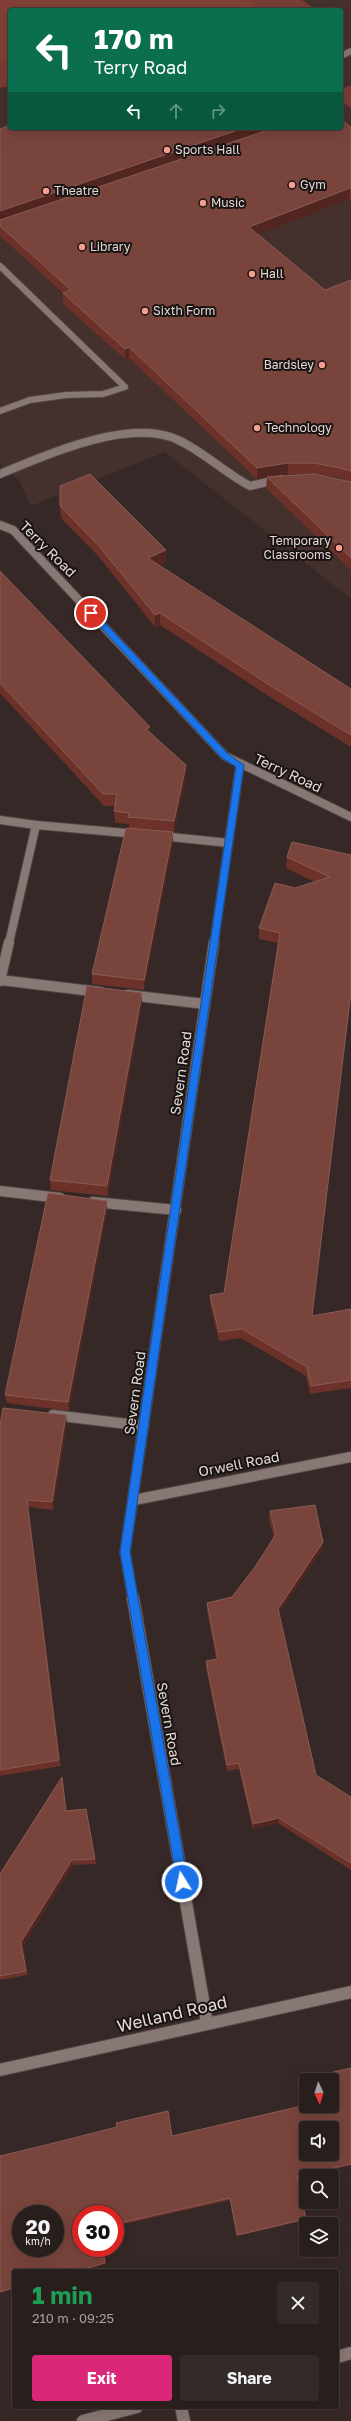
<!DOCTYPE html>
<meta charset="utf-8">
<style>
body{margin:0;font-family:"Golos Text",sans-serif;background:#342b29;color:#f1f3f6;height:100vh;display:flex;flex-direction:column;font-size:15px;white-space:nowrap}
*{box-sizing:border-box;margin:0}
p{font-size:13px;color:#a5a2a3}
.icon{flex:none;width:22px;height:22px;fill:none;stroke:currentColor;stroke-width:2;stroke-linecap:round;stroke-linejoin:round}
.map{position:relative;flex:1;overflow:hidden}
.side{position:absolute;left:12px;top:2269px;width:327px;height:140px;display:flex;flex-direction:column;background:#281e1c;border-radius:4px;box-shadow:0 4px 16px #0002,0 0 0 1px #443c3b}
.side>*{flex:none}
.hud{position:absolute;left:8px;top:8px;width:335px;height:122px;border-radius:4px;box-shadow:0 4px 16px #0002,0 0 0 1px #443c3b;background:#0b6e4f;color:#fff;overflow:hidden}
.needle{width:26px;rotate:176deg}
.buttons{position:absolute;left:299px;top:2073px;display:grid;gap:8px}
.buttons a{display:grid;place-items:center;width:40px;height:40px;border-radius:4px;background:#281e1c;box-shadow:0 4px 16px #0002,0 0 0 1px #443c3b;font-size:20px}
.speed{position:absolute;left:12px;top:2205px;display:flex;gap:8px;font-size:20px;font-weight:700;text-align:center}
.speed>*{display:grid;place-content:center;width:52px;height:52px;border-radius:50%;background:#281e1c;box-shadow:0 4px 16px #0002,0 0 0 1px #443c3b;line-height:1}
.speed small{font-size:10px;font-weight:400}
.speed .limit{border:6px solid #d22;background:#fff;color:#111}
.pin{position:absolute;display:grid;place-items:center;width:34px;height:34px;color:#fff;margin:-17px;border:2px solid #fff;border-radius:50%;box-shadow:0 1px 4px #0007}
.me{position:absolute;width:44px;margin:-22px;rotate:350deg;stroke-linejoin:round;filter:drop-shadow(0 0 3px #0008)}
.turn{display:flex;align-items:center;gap:14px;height:84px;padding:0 20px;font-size:18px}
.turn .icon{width:52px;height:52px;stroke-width:2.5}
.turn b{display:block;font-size:28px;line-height:34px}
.lanes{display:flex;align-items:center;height:38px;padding:0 20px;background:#0003;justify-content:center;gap:20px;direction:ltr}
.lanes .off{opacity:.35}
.round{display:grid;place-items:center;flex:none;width:42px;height:42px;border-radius:4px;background:#342b29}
.headline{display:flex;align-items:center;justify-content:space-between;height:68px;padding:0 20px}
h1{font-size:24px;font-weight:700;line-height:30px;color:#1e9e55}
.action{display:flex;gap:8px;margin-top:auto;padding:8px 20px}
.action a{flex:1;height:46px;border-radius:4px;background:#db2777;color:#fff;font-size:16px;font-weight:700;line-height:46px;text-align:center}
.action a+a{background:#342b29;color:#f1f3f6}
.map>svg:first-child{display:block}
</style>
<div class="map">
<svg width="351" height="2421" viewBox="0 0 351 2421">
<rect width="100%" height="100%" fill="#362826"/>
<polygon fill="#44302c" points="246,0 351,0 351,599 165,452 31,506 19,480 0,464 0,88 10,86 10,128 341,128 341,10 261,10"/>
<g fill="#793d34">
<polygon points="0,0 302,0 316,10 10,10 10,86 0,88"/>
<polygon points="351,85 351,108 341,101 341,89"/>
</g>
<polygon fill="#824036" points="0,0 246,0 261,10 10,10 10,56 0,60"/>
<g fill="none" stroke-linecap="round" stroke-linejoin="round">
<defs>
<g id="lane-far3">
<polyline points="341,56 351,51"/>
<polyline points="0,266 125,387 103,394 66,395 30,400 0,411"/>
</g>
<g id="lane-far2">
<path d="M 0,474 C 45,455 131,417 178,440 C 204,452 225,473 250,486 L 280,479"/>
<polyline points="0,820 36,825"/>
<polyline points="161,836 229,843"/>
<polyline points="9,943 36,825 137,834"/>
</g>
<g id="lane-far1">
<polyline points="0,980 100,992"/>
<polyline points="0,981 9,942"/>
<polyline points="128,995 205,1004"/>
<polyline points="0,1191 60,1198"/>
<polyline points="93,1202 176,1210"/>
<polyline points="53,1415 144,1426"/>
</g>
<g id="lane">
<polyline points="337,2357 351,2353"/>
<polyline points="181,2407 184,2421"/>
<polyline points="83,2421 137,2407"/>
</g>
<g id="street-far2">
<polyline points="0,525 13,530 225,756 351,817"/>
<polyline points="214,943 240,765"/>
</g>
<g id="street-far1">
<polyline points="134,1500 351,1457"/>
<polyline points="133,1599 125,1552 214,942"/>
</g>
<g id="street">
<polyline points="133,1598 207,2023"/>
<polyline points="0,2070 351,1992"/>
</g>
</defs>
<use href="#lane-far3" stroke="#504543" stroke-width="8"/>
<use href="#lane-far2" stroke="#504543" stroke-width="10"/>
<use href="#lane-far1" stroke="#504543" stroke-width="12"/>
<use href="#lane" stroke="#504543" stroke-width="14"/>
<use href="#street-far2" stroke="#504543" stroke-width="10"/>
<use href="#street-far1" stroke="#504543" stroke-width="12"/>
<use href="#street" stroke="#504543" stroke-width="14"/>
<use href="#lane-far3" stroke="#887875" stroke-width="6"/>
<use href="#lane-far2" stroke="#887875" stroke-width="8"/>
<use href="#lane-far1" stroke="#887875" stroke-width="10"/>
<use href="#lane" stroke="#887875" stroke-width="12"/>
<use href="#street-far2" stroke="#887875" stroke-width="8"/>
<use href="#street-far1" stroke="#887875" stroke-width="10"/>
<use href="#street" stroke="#887875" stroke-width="12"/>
</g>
<g fill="#6c3229" fill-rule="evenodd">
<path d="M 351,127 L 351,201 L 349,199 L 258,234 L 325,290 L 351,280 L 351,570 L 266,488 L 267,477 L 257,479 L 129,358 L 125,359 L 63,304 L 63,293 L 0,236 L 0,129 ZM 288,474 L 314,474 L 340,478 L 348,481 L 267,477 Z"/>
<polygon points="60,506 166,562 159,565 351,689 351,747 273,699 160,625 155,627 99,557 61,518"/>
<polygon points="0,571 150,733 186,776 174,832 173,832 173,843 144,990 92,984 92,974 129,828 129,824 115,823 114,811 115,806 104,806 0,693"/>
<polygon points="351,855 312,1316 351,1309 351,1388 310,1394 306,1376 241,1338 219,1341 210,1304 210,1295 224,1293 278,943 259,939 259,928 295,888 315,882 286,868 287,857"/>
<polygon points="142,1003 108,1196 51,1190 50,1180"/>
<polygon points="107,1211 69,1411 7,1403 5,1395"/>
<polygon points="67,1423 53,1510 28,1507 61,1766 0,1776 0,1425"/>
<polygon points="270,1511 323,1542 322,1549 279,1613 316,1775 351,1797 351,1870 278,1823 253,1829 239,1769 227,1771 206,1668 206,1661 216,1659 207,1610 207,1603 232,1597 255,1567 274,1538 269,1519"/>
<polygon points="63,1782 66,1811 86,1809 96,1864 73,1865 23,1946 28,1975 0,1980 0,1874"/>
<polygon points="351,2068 351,2165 298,2178 306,2219 305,2220 237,2236 230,2200 115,2226 115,2214 81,2214 81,2248 104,2248 106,2264 80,2271 14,2271 14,2289 0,2293 0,2156 172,2136 332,2106 332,2080 311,2080 310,2079 312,2077"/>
</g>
<g fill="#512620">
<polygon points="244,128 275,128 0,222 0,211"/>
<polygon points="350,188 349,199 249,238 249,227"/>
<polygon points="129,347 129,358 125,359 125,349"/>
<polygon points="288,463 288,474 257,479 257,468"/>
<polygon points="166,550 166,562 148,570 148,558"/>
<polygon points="160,613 160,625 155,627 155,615"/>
<polygon points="150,727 150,739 146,729"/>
<polygon points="186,765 186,776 174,832 174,821"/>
<polygon points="173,832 173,843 144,990 144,980"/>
<polygon points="142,993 142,1003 108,1196 107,1186"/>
<polygon points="107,1201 107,1211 69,1411 68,1402"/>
<polygon points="66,1415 67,1423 53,1510 52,1502"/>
<polygon points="27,1500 28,1507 61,1766 59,1760"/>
<polygon points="323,1542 322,1549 277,1616 278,1609"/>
<polygon points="279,1818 278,1823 253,1829 253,1824"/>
<polygon points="72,1860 73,1865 23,1946 28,1975 26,1971 21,1942"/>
<polygon points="103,2248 104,2248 106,2264 80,2271 77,2271"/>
<polygon points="14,2288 14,2289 0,2293 0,2292"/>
</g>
<g fill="#79443c" stroke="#895b54" fill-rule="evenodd">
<polygon points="341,120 351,127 351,189 350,188 249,227 325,290 351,280 351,471 340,468 314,463 288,463 257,468 129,347 125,349 63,293 71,290 0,226 0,220 274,128 341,128"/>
<polygon points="10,125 10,128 244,128 0,211 0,129"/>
<polygon points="90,474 166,550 148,558 351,689 351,735 274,688 160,613 155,615 99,546 60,506 60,486"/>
<polygon points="314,474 351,482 351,558 267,477"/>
<polygon points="0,571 150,727 146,729 186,765 174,821 128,817 129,813 114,811 117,794 103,794 0,683"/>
<polygon points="126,828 173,832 144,980 92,974"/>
<polygon points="292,842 351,855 351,992 312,1316 351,1309 351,1380 311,1386 307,1367 242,1329 219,1332 210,1295 224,1293 280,933 259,928 275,883 295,888 330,877 287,857"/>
<polygon points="87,986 142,993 107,1186 50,1180"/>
<polygon points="48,1193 107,1201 68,1402 5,1395"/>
<polygon points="3,1408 66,1415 52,1502 27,1500 59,1760 0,1770 0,1425"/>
<polygon points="315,1505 323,1542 278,1609 316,1775 351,1797 351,1863 279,1818 253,1824 239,1763 227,1765 206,1661 218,1659 207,1603 232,1597 255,1567 276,1534 270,1511"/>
<polygon points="62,1777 66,1811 86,1809 95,1859 72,1860 21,1942 26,1971 0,1976 0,1874"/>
<path d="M 351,2068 L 351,2164 L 297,2176 L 306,2219 L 237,2235 L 230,2198 L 115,2224 L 115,2214 L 81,2214 L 81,2248 L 103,2248 L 105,2263 L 77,2271 L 14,2271 L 14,2288 L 0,2292 L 0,2156 L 50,2144 L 117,2127 L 116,2123 L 168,2111 L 172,2136 L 306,2105 L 306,2106 L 332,2106 L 332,2080 L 313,2080 L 312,2077 ZM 306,2128 L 332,2128 L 332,2154 L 306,2154 ZM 21,2214 L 55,2214 L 55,2248 L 21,2248 Z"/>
</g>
<polygon fill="#1a73e8" stroke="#114b97" points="89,611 94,611 228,754 244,765 130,1552 188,1882 182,1887 177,1882 120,1552 236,767 222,758 89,615"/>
<g fill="#f59d8e" stroke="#191312" stroke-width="1.5">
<circle cx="167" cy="150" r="4"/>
<circle cx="292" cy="185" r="4"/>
<circle cx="46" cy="191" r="4"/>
<circle cx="203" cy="203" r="4"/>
<circle cx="82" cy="247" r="4"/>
<circle cx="252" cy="274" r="4"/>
<circle cx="145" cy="311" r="4"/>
<circle cx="322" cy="365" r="4"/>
<circle cx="257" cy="428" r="4"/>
<circle cx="339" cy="548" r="4"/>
</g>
<g text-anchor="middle" stroke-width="4" stroke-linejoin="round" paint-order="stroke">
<g font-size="12" fill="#e2d9d7" stroke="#191312" text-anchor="start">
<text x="175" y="154">Sports Hall</text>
<text x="300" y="189">Gym</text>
<text x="54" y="195">Theatre</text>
<text x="211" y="207">Music</text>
<text x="90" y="251">Library</text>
<text x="260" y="278">Hall</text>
<text x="153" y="315">Sixth Form</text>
<text x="314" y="369" text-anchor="end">Bardsley</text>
<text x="265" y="432">Technology</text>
<text x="331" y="545" text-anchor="end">Temporary<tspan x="331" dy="14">Classrooms</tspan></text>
</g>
<g font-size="14" fill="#e2d9d7" stroke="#191312">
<text transform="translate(48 549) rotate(45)" y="5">Terry Road</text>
<text transform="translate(288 773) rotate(25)" y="5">Terry Road</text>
<text transform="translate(181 1073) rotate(-82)" y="5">Severn Road</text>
<text transform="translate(135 1393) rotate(-82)" y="5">Severn Road</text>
<text transform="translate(239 1464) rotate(-11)" y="5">Orwell Road</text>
<text transform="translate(169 1724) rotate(80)" y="5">Severn Road</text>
</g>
<g font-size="17" fill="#e2d9d7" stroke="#191312">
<text transform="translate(172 2014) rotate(-13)" y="6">Welland Road</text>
</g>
</g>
</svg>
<div class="buttons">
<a><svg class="needle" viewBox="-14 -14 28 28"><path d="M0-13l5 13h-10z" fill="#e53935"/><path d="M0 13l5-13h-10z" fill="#a5a2a3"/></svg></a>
<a><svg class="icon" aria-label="sound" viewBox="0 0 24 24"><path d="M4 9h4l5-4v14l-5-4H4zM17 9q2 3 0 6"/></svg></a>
<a><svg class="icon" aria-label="search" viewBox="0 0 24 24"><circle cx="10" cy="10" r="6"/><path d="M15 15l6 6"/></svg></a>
<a><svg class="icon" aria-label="layers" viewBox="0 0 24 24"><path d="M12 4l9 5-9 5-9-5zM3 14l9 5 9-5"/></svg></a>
</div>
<div class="speed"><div>20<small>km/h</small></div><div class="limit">30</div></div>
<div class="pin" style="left:91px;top:613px;background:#d93025"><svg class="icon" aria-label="arrive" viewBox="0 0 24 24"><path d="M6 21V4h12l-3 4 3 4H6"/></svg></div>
<svg class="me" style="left:182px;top:1882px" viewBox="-20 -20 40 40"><circle r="17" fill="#1a73e8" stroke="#fff" stroke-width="3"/><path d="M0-11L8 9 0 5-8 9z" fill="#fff"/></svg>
<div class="hud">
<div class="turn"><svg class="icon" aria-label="left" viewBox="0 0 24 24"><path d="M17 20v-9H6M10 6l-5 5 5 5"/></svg><div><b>170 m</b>Terry Road</div></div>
<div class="lanes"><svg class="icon" aria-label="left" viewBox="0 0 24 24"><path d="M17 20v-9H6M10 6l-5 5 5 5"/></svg><svg class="icon off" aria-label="ahead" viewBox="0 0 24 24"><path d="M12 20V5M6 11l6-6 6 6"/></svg><svg class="icon off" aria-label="right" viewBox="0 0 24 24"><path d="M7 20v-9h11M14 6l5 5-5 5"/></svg></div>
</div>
<section class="side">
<div class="headline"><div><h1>1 min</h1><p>210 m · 09:25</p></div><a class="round"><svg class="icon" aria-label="close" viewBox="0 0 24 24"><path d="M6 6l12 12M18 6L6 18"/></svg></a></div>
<div class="action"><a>Exit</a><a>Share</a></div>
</section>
</div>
